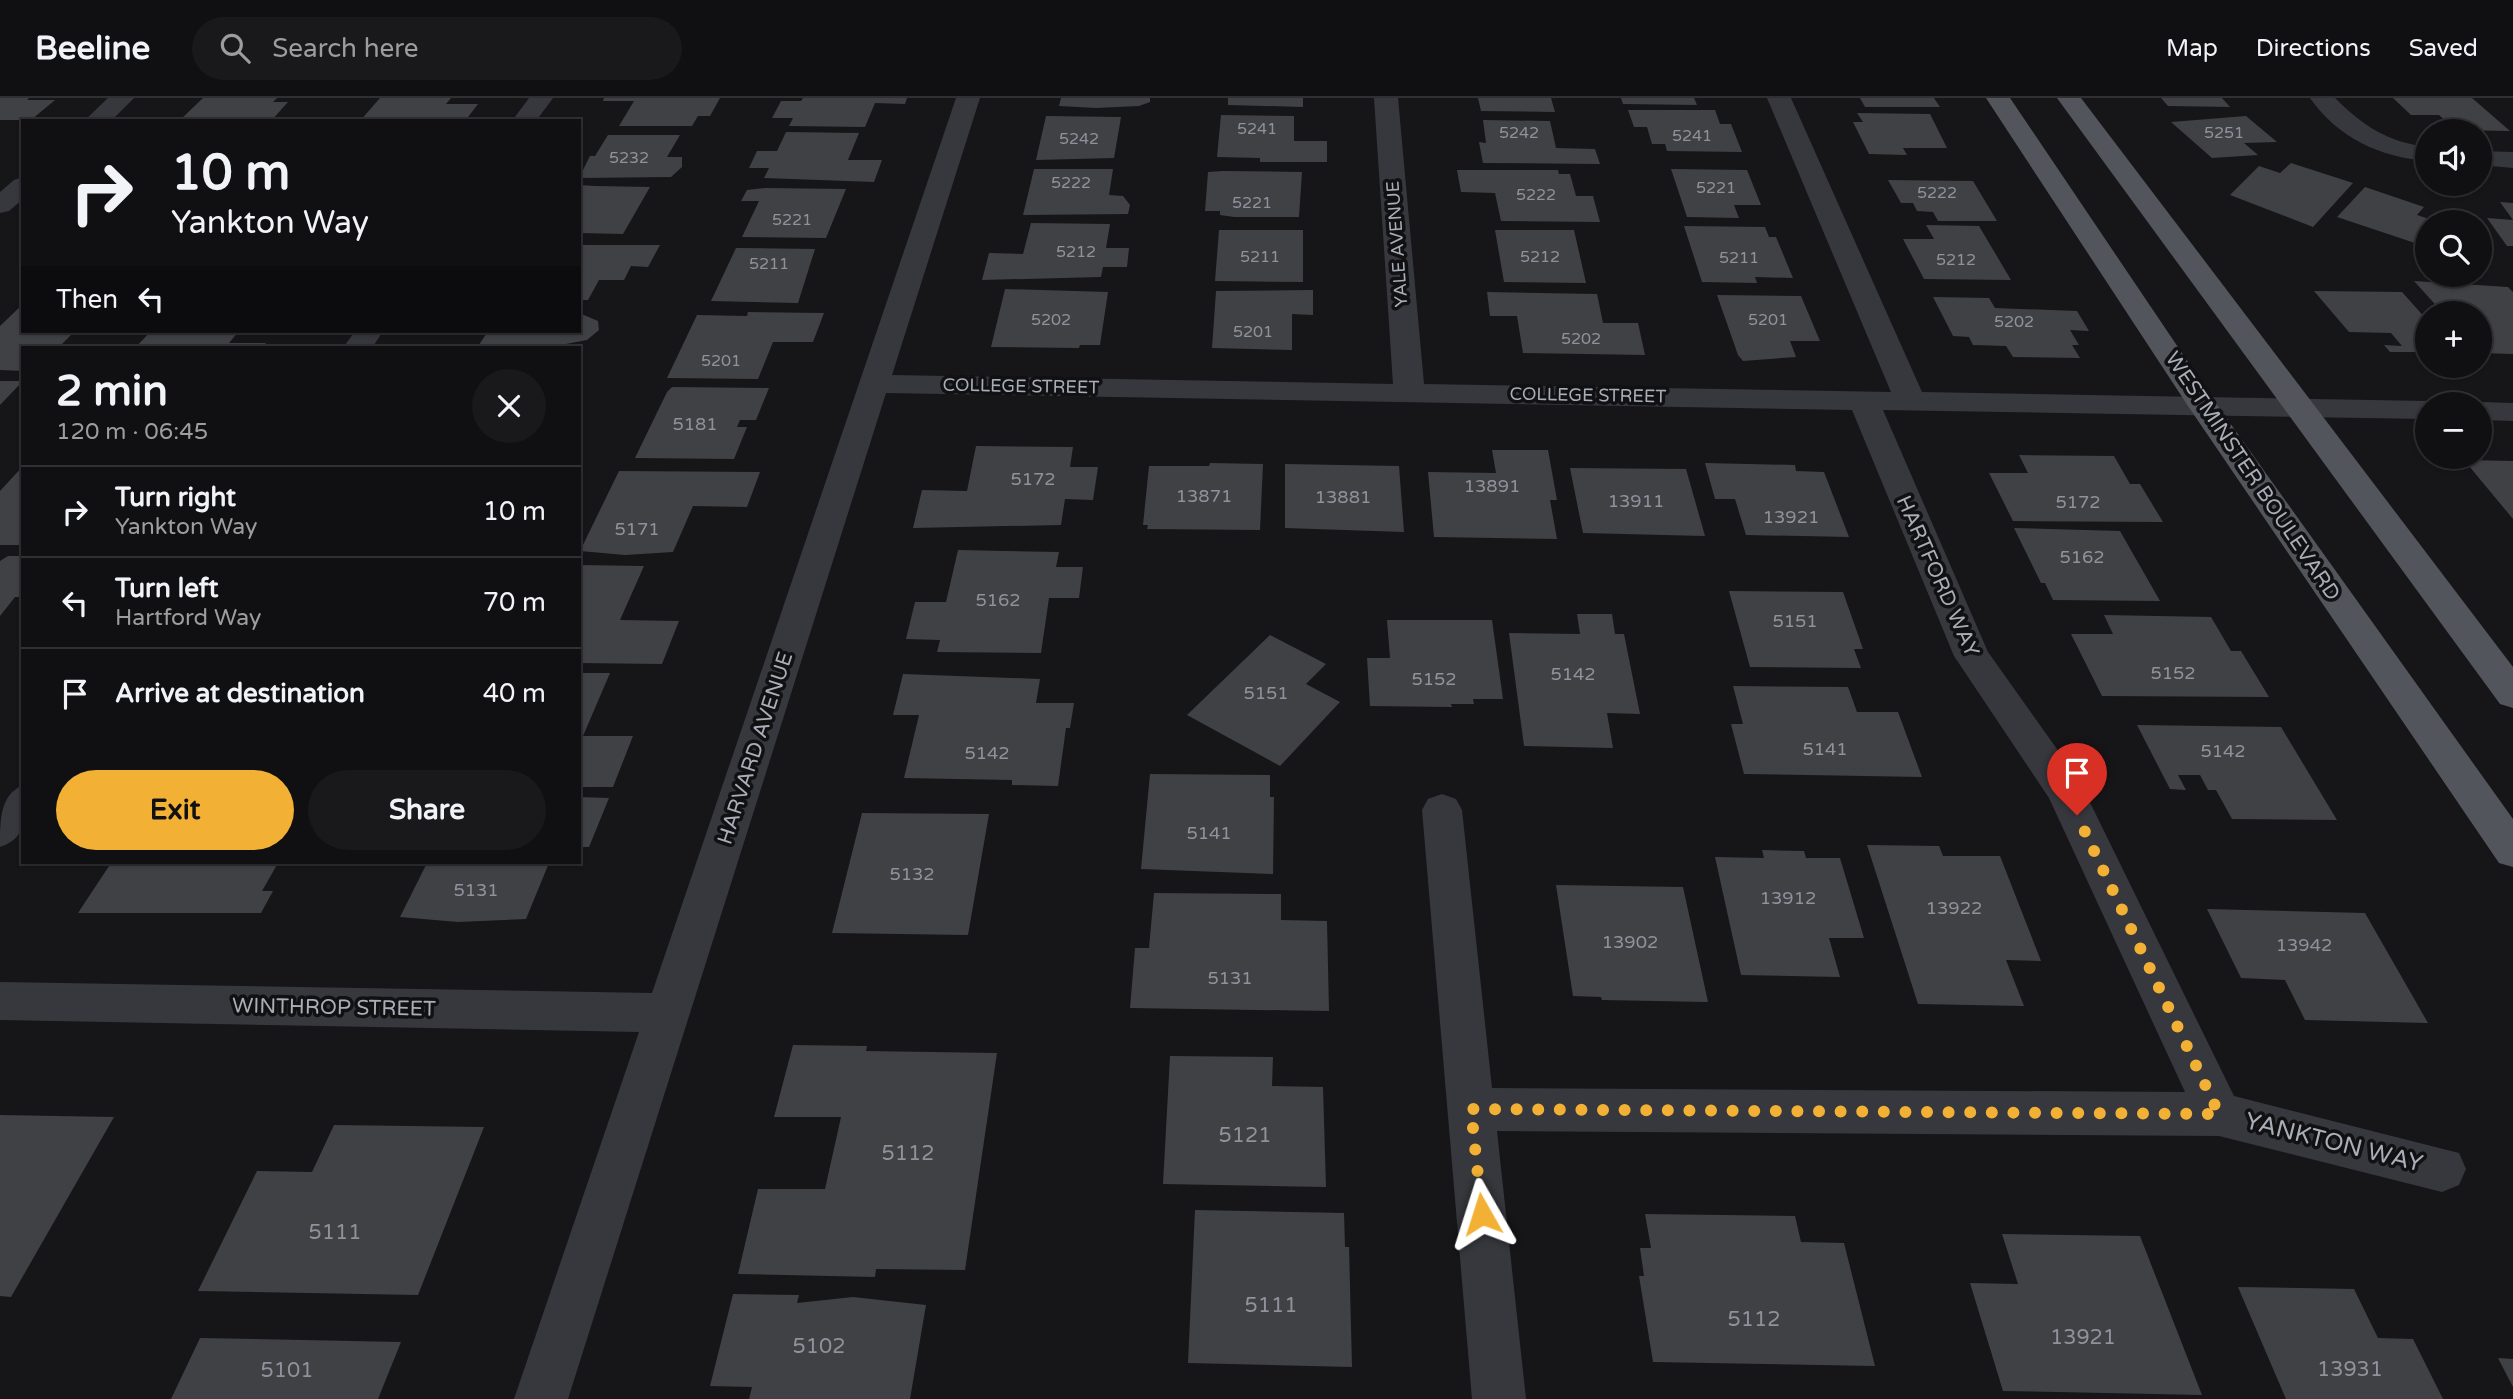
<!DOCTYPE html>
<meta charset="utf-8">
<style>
body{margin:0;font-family:"Varela Round",sans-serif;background:#19191b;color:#f1f3f6;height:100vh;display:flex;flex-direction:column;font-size:26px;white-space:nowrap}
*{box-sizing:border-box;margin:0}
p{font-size:23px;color:#9c9d9f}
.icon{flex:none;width:38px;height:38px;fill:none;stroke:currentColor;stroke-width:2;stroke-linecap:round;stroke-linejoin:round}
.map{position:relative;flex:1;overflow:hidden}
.sheet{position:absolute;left:21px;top:248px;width:560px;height:518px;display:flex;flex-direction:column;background:#101012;border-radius:0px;box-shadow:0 2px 5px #0004,0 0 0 2px #303032}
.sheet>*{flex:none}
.hud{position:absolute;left:21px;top:21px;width:560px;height:214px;border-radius:0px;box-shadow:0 2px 5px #0004,0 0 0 2px #303032;background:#101012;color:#f1f3f6;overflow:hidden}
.tools{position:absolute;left:2415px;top:21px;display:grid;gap:14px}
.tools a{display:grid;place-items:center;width:77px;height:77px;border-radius:50%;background:#101012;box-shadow:0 2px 5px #0004,0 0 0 2px #303032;font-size:35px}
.pin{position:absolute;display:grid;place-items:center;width:60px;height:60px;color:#fff;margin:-72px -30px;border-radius:50% 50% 50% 0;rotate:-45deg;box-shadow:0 0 7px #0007}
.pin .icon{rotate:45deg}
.me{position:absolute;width:77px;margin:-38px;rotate:354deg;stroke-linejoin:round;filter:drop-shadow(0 0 5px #0008)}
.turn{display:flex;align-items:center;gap:24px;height:147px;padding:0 35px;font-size:32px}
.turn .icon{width:91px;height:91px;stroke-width:2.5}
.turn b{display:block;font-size:49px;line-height:60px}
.then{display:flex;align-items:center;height:66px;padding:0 35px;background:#0003;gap:14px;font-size:26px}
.round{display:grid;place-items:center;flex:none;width:74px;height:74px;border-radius:37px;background:#19191b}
.head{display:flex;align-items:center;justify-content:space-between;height:119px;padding:0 35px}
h1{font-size:42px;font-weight:700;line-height:52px}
.cta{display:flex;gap:14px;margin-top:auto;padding:14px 35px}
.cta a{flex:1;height:80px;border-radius:42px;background:#f2b134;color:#111;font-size:28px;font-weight:700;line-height:80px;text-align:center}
.cta a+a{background:#19191b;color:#f1f3f6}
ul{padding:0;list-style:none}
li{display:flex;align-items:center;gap:21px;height:91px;padding:0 35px;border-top:2px solid #303032}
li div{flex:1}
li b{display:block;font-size:26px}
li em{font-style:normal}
header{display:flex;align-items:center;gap:42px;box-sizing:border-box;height:98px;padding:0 35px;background:#101012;border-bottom:2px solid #303032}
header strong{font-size:33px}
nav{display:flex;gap:38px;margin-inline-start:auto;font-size:24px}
.search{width:490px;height:63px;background:#19191b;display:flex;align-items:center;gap:18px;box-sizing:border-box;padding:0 24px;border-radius:38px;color:#9c9d9f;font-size:26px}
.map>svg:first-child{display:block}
</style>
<header>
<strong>Beeline</strong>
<div class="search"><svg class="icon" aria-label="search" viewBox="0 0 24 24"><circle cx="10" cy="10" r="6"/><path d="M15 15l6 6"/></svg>Search here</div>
<nav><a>Map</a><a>Directions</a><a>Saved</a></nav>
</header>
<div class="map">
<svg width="2513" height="1301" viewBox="0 0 2513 1301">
<rect width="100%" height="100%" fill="#161618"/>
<g fill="#404145">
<polygon points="0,0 29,0 27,2 55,2 31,22 0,22"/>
<polygon points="203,0 277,0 273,4 288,4 271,23 179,23"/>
<polygon points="380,0 451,0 446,6 478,6 465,23 360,23"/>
<polygon points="604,0 720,0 710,18 698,18 692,28 619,28 634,3 603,3"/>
<polygon points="803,0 907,0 905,6 875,5 865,29 789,28 793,20 772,20 781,3 801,3"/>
<polygon points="1061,0 1150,0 1150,4 1139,8 1096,10 1059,8"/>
<polygon points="1228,0 1303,0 1303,9 1228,7"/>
<polygon points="1478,0 1551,0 1555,14 1481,13"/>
<polygon points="1621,0 1694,0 1697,7 1623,6"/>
<polygon points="1860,0 1934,0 1940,9 1865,9"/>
<polygon points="2161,0 2222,0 2230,9 2168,8"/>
<polygon points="2393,0 2472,0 2510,33 2456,32 2439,17 2411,17"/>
<polygon points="1628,12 1715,12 1720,26 1731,26 1742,54 1667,53 1665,46 1652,46 1647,29 1634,29"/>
<polygon points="1857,15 1930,16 1947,50 1903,50 1907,57 1869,56 1853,24 1863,24"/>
<polygon points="1221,17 1294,18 1294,43 1327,43 1327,64 1260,64 1260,60 1217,59"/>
<polygon points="1046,18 1121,19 1114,60 1036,62"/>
<polygon points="2246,18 2277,44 2244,45 2258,57 2212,60 2171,24"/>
<polygon points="1483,22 1550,23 1556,50 1595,51 1600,66 1483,65 1479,44 1486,45"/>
<polygon points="786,34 859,35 848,62 882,62 874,84 764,80 769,70 749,70 757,53 777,53"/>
<polygon points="608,37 680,37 667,59 682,59 682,69 671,79 579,80 590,58 595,58"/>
<polygon points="2291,65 2353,85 2313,129 2230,97 2259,68 2280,75"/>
<polygon points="1034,71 1113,71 1109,97 1123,98 1130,107 1128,116 1023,117"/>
<polygon points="1671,71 1747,72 1761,107 1734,107 1739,120 1687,119"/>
<polygon points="1457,72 1558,72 1559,76 1570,76 1576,98 1593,98 1600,124 1501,123 1495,95 1461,94"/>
<polygon points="1223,73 1302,74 1299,119 1234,119 1220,117 1220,113 1205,113 1208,74"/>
<polygon points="1888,82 1973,83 1997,123 1938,123 1933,114 1917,113 1913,105 1901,105"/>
<polygon points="579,87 595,88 650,89 623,136 579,135"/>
<polygon points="2365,89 2424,109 2417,117 2438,124 2427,124 2427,149 2337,119"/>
<polygon points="765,90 846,91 826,140 742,139 759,103 741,103 747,92"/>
<polygon points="2500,104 2513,105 2513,122"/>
<polygon points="2487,120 2513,122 2513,148 2507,148"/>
<polygon points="1031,125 1110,126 1106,150 1129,150 1127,169 1103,169 1101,179 982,182 989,155 1023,156"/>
<polygon points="1926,127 1979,128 2011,182 1924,181 1903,141 1934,141"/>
<polygon points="1684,128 1765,129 1769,139 1776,139 1793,180 1755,179 1757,185 1702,184"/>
<polygon points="1219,132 1303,132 1303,184 1215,183"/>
<polygon points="1495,132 1574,132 1586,185 1504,184"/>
<polygon points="579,147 660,147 648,169 631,168 624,182 599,182 588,202 579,202"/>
<polygon points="736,150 815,151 798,205 711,203"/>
<polygon points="2414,183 2508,189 2513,194 2513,256 2480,255 2480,215 2443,215"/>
<polygon points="1005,191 1108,194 1100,247 1080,247 1079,250 991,249"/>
<polygon points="1313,192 1313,217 1292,216 1292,252 1212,250 1216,193"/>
<polygon points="2314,193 2402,194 2427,222 2427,254 2390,254 2384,247 2402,248 2391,235 2349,234"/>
<polygon points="1487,194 1597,196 1603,225 1638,225 1645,257 1523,255 1517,218 1490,218"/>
<polygon points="1717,197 1801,198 1820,243 1790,243 1796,259 1743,263 1738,257"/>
<polygon points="1933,199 1989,200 1995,210 2077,213 2089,233 2070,232 2079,247 2072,247 2080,260 2013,259 2006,248 1973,247 1969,239 1953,238"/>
<polygon points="23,206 23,233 75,233 58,250 23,250 23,273 0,272 0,228"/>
<polygon points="748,214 824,215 813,244 773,244 758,281 667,280 697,217 747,218"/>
<polygon points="579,215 598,223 599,232 587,242 566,246 564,250 477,250 488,233 579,233"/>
<polygon points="151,233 239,233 229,245 266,245 262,250 135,250"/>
<polygon points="0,283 23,283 0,307"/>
<polygon points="672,289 769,290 756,322 740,322 737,329 747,329 734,361 635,360 667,294"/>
<polygon points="976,348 1073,349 1070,369 1098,369 1093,402 1065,401 1061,427 913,430 922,392 967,393"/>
<polygon points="1492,352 1548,352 1557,402 1550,402 1557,441 1434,439 1428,374 1496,375"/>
<polygon points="2019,357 2114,358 2130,386 2140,386 2163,424 2013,423 1989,375 2028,375"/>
<polygon points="2464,362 2513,363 2513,421"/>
<polygon points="1210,365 1263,366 1260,432 1147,431 1148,427 1143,427 1149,368 1209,368"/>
<polygon points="1705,365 1795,367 1796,373 1824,374 1849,439 1746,437 1735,401 1715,401"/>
<polygon points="1285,366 1399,368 1404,434 1285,430"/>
<polygon points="23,368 23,447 0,447 0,393"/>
<polygon points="1570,370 1686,371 1705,438 1583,435"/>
<polygon points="619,373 760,374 747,409 693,408 673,454 625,457 580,453"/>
<polygon points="2014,430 2120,433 2160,503 2053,502 2045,485 2041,485"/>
<polygon points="958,452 1059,454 1056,469 1083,469 1079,500 1049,500 1041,555 937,554 940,542 906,541 915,504 946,504"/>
<polygon points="8,458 23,458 23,499 15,499 0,518 0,463"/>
<polygon points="579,467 644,468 620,522 679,523 662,566 579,565"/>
<polygon points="1729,493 1843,494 1863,551 1854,551 1861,570 1750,569"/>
<polygon points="1577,516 1612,516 1615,536 1624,536 1640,616 1607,615 1613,650 1524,648 1509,535 1580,536"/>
<polygon points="2104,517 2211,519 2231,553 2241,553 2269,599 2102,598 2071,536 2113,536"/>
<polygon points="1387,522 1492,522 1503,601 1473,601 1474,606 1451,606 1452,609 1370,608 1367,560 1390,560"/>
<polygon points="1270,537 1326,566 1306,586 1340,604 1280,668 1187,617"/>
<polygon points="579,575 610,575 583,638 633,638 613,689 579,689"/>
<polygon points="903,576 1040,581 1036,605 1074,605 1070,630 1066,630 1058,688 1012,687 1012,682 904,680 919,617 893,617"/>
<polygon points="1733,588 1848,589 1857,614 1898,614 1922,679 1744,676 1731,626 1743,626"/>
<polygon points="2137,627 2281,629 2337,722 2232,721 2216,692 2208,692 2200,677 2178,677 2186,692 2170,691"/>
<polygon points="1150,676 1270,677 1270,699 1274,699 1273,776 1141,771"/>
<polygon points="579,699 609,700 589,749 579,749"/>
<polygon points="862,715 989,716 968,837 832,835"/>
<polygon points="1867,747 1939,748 1943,758 2000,758 2041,863 2006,862 2024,908 1918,906"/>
<polygon points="1762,752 1804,753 1806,760 1840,760 1864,840 1829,840 1840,879 1741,877 1715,759 1764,760"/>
<polygon points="111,765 278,765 262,793 273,793 261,815 78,815"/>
<polygon points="427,765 549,765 526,821 458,824 400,819"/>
<polygon points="1556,787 1683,789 1708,904 1602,902 1601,899 1573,898"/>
<polygon points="1154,795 1281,796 1281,822 1327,823 1329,913 1130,910 1135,850 1149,850"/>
<polygon points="2207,811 2365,815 2428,925 2305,922 2285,882 2241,880"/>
<polygon points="793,947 867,948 866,953 997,955 965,1172 876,1171 875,1179 738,1176 758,1091 825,1091 841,1019 774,1019"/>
<polygon points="1170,958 1273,959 1272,988 1323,989 1326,1089 1163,1086"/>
<polygon points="0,1017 114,1019 11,1199 0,1198"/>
<polygon points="334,1027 484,1029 418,1197 198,1193 257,1073 312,1074"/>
<polygon points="1195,1112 1344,1115 1345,1149 1349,1149 1352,1269 1188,1265"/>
<polygon points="1645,1116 1795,1118 1801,1144 1844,1145 1875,1268 1653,1264 1639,1178 1644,1178 1640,1150 1651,1150"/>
<polygon points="2002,1136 2140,1138 2202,1297 2003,1293 1970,1185 2018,1186"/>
<polygon points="2238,1189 2354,1191 2378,1240 2413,1241 2443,1301 2286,1301"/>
<polygon points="733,1196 799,1197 797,1205 853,1199 926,1207 910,1301 749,1301 752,1289 710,1288"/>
<polygon points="200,1240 401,1244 378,1301 171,1301"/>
<polygon points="2498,1260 2513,1261 2513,1289"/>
</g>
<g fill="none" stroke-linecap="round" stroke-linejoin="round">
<g fill="#37383d" fill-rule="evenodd">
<polygon points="108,0 134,0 111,23 84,23"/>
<polygon points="529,0 553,0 536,23 512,23"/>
<polygon points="956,0 980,0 892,277 1393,286 1374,0 1398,0 1424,286 1891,294 1767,0 1791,0 1922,294 2427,303 2438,305 2427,306 2427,321 1883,312 1988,554 2079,682 2234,998 2459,1055 2466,1071 2459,1087 2442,1094 2219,1038 1497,1033 1526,1301 1472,1301 1422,712 1428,701 1442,696 1456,701 1462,712 1492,990 2185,994 2049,700 1954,558 1852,312 886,295 568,1301 514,1301 639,934 0,922 0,884 652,895"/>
<path d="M 2310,0 L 2335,0 C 2363,28 2388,44 2427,49 L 2427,63 C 2380,59 2338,40 2310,0 Z"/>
<polygon points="2480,53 2513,54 2513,70 2480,67"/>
<polygon points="23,79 23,101 9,113 0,115 0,94 14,82"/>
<polygon points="355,233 383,233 372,250 343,250"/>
<polygon points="2480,304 2513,305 2513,323 2480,322 2480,306 2470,306"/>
<path d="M 23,687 C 23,715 31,739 0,749 C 0,721 0,697 23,687 Z"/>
</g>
<g fill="#53555c" fill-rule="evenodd">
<polygon points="1986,0 2010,0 2215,304 2513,721 2513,769 2499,765 2188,308"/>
<polygon points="2057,0 2081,0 2513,569 2513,610 2500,606"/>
</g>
</g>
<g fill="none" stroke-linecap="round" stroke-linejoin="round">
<polyline stroke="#f2b134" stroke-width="12" stroke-dasharray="0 21.6" points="1482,1116 1471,1011 2219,1016 2077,717"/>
</g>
<g text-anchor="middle" stroke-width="7" stroke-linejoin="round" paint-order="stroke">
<g font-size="16" fill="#8e929b">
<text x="1257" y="36">5241</text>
<text x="1519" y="40">5242</text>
<text x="2224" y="40">5251</text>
<text x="1692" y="43">5241</text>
<text x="1079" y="46">5242</text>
<text x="629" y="65">5232</text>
<text x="1071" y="90">5222</text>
<text x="1716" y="95">5221</text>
<text x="1937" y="100">5222</text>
<text x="1536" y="102">5222</text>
<text x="1252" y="110">5221</text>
<text x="792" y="127">5221</text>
<text x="1076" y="159">5212</text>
<text x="1260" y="164">5211</text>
<text x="1540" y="164">5212</text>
<text x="1739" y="165">5211</text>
<text x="1956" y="167">5212</text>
<text x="769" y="171">5211</text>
<text x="1051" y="227">5202</text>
<text x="1768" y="227">5201</text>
<text x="2014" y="229">5202</text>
<text x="1253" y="239">5201</text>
<text x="1581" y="246">5202</text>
<text x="721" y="268">5201</text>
</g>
<g font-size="18" fill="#a8adb8" stroke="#111113">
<text transform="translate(1397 146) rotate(-94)" y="6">YALE AVENUE</text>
<text transform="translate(1021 288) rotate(1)" y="6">COLLEGE STREET</text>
<text transform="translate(1588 297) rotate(1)" y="6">COLLEGE STREET</text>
</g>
<g font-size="18" fill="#8e929b">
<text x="695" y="332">5181</text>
<text x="1033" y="387">5172</text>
<text x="1492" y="394">13891</text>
<text x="1204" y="404">13871</text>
<text x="1343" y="405">13881</text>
<text x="1636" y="409">13911</text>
<text x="2078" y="410">5172</text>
<text x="1791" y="425">13921</text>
<text x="637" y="437">5171</text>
<text x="2082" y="465">5162</text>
<text x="998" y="508">5162</text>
<text x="1795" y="529">5151</text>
<text x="2173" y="581">5152</text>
<text x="1573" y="582">5142</text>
<text x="1434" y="587">5152</text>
<text x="1266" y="601">5151</text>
<text x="1825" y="657">5141</text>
<text x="2223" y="659">5142</text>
<text x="987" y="661">5142</text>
<text x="1209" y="741">5141</text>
<text x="912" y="782">5132</text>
<text x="476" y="798">5131</text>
<text x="1788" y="806">13912</text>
<text x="1954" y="816">13922</text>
<text x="1630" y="850">13902</text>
<text x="2304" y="853">13942</text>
<text x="1230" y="886">5131</text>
</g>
<g font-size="21" fill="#a8adb8" stroke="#111113">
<text transform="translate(2253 378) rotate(56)" y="7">WESTMINSTER BOULEVARD</text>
<text transform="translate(1938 478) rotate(66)" y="7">HARTFORD WAY</text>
<text transform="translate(755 650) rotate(-72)" y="7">HARVARD AVENUE</text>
<text transform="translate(334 909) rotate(1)" y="7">WINTHROP STREET</text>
</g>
<g font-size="21" fill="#8e929b">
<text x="1245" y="1044">5121</text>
<text x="908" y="1062">5112</text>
<text x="335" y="1141">5111</text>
<text x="1271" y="1214">5111</text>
<text x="1754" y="1228">5112</text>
<text x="2083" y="1246">13921</text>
<text x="819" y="1255">5102</text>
<text x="2350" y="1278">13931</text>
<text x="287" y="1279">5101</text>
</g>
<g font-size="24" fill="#a8adb8" stroke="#111113">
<text transform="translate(2334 1044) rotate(14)" y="8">YANKTON WAY</text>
</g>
</g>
</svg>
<div class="tools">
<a><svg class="icon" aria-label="sound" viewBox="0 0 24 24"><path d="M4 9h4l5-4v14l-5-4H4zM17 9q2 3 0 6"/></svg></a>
<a><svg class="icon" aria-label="search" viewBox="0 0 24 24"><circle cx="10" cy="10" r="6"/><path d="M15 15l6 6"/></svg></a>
<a>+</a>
<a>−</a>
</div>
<div class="pin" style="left:2077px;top:717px;background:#d93025"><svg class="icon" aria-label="arrive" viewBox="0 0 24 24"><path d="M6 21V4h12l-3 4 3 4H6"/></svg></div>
<svg class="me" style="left:1482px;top:1116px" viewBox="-20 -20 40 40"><path d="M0-17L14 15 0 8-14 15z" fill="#f2b134" stroke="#fff" stroke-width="4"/></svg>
<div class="hud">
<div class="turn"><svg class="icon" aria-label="right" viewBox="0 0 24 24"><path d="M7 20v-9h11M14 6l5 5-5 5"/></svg><div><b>10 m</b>Yankton Way</div></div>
<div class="then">Then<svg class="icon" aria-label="left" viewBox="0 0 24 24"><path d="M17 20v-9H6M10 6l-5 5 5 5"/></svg></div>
</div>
<section class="sheet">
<div class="head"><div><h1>2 min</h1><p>120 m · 06:45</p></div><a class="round"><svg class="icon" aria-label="close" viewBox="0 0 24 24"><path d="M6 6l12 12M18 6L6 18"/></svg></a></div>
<ul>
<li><svg class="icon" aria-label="right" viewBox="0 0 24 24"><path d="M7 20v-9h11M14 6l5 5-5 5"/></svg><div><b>Turn right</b><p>Yankton Way</p></div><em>10 m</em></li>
<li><svg class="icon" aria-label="left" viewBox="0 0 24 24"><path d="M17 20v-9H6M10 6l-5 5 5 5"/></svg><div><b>Turn left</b><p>Hartford Way</p></div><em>70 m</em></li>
<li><svg class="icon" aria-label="arrive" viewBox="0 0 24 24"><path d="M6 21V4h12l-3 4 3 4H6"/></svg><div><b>Arrive at destination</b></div><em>40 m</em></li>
</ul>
<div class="cta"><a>Exit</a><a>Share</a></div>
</section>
</div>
